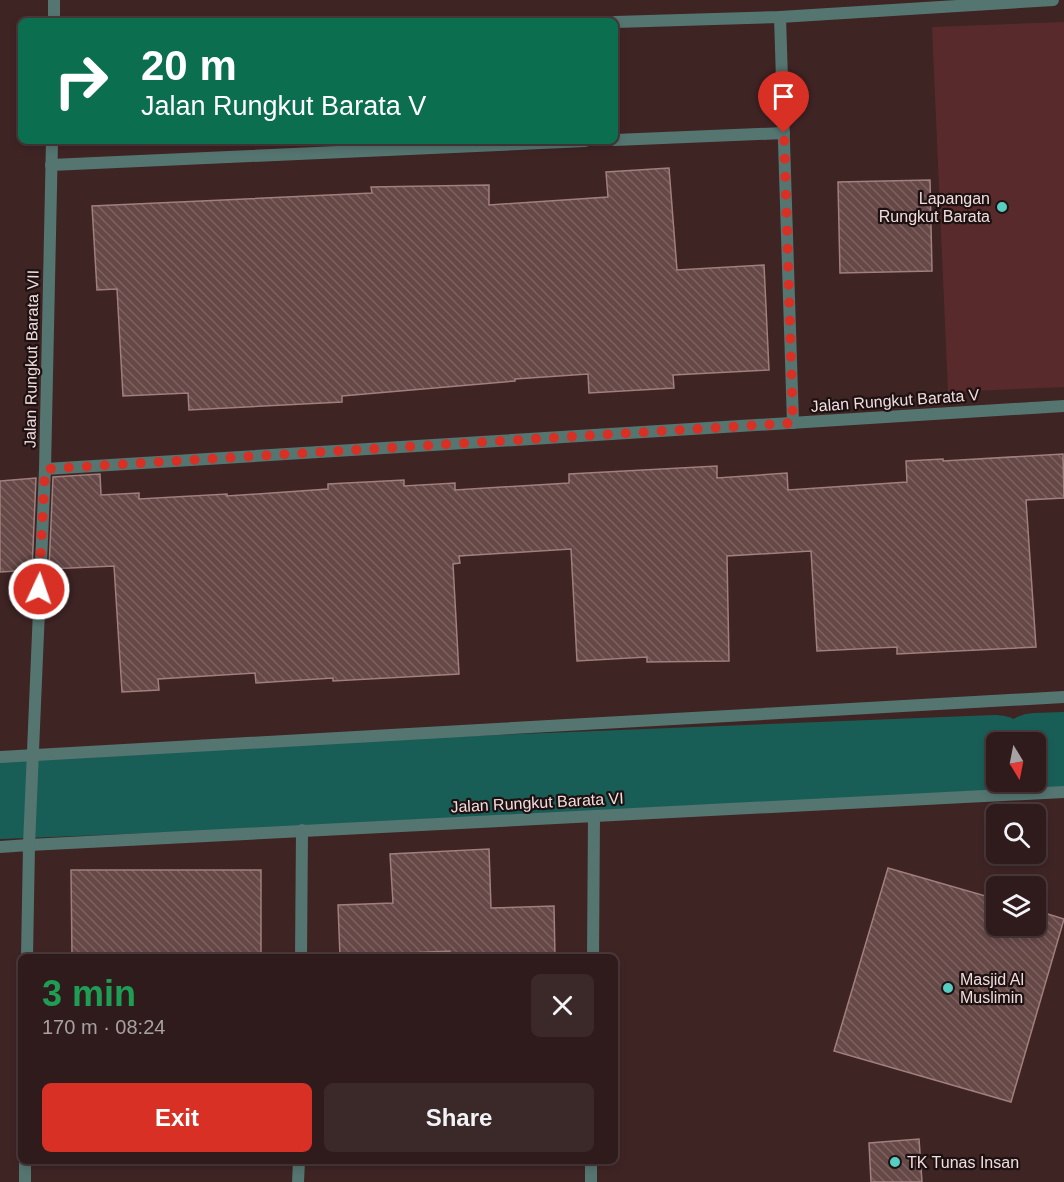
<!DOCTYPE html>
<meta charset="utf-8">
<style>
body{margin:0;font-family:Arial,sans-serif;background:#3b2828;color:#f1f3f6;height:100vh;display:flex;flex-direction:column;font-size:22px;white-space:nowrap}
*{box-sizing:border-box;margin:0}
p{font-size:20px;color:#a7a1a3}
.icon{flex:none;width:33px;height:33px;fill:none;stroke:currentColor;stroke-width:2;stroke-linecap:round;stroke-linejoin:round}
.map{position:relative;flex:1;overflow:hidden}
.drawer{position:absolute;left:18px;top:954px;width:600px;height:210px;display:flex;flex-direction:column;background:#2f1b1b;border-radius:9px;box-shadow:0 3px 9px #0003,0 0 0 2px #4a393a}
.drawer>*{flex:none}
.top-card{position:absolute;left:18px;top:18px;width:600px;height:126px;border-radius:9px;box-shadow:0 3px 9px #0003,0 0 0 2px #4a393a;background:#0b6e4f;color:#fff;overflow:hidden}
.needle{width:39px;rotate:170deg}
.controls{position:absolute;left:986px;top:732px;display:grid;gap:12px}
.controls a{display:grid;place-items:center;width:60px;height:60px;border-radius:9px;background:#2f1b1b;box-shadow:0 3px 9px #0003,0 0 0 2px #4a393a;font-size:30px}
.pin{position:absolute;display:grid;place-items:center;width:51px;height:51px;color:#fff;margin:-62px -26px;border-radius:50% 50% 50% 0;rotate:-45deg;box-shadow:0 0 6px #0007}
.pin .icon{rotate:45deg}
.me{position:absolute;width:66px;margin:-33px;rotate:3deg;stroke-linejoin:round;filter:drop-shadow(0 0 4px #0008)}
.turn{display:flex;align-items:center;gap:21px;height:126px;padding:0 24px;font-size:27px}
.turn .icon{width:78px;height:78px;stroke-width:2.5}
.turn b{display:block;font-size:42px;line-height:51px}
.round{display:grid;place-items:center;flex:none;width:63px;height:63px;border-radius:9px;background:#3b2828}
.overview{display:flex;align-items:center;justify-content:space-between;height:102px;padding:0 24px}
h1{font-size:36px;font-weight:700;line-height:45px;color:#1e9e55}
.button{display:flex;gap:12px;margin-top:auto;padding:12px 24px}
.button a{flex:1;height:69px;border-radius:9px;background:#d93025;color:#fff;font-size:24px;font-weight:700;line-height:69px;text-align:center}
.button a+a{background:#3b2828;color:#f1f3f6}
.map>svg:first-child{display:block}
</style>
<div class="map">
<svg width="1064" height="1182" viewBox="0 0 1064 1182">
<defs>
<pattern id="building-back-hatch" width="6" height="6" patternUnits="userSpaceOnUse" patternTransform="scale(1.5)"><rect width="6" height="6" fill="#664847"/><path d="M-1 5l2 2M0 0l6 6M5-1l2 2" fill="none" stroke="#7c6261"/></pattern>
</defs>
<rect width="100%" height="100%" fill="#3f2424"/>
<polygon fill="#592a2b" points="1064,22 1064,387 948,392 932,27"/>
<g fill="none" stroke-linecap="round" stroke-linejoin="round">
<g stroke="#185e57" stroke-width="84">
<polyline points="1035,755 1064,754"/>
<polyline points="0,797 996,757"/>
</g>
</g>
<g fill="url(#building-back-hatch)" stroke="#a17f7e" stroke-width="1.5">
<polygon points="669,168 677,270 764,265 769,370 673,375 674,388 589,393 588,374 515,379 515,381 342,396 342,402 189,410 188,393 123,396 117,289 97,290 92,206 372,193 371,187 489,185 489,205 608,197 606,172"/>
<polygon points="930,180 932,271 840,273 838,182"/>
<polygon points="1063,454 1064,498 1026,500 1036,647 897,654 897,647 817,651 811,551 727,556 729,661 647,662 647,657 577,661 571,549 459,556 460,563 453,564 459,674 333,681 333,678 256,683 255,673 158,679 159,690 122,692 114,566 49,569 53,477 100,474 101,495 139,493 139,499 227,494 227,496 328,489 328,484 404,480 404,486 455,483 455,490 569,483 569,474 717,466 717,478 787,473 788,490 907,482 906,461 943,459 943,461"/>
<polygon points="36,478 32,570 0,572 0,481"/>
<polygon points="489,849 491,908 554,906 555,957 450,957 450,951 340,956 338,905 393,903 390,854"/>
<polygon points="888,868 996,899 996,926 1035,926 1035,910 1064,919 1011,1102 834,1051"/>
<polygon points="71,870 261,870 261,957 72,957"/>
<polygon points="919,1139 922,1182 871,1182 869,1143"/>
</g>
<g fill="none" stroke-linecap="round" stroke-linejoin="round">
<g stroke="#557571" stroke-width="12">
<polyline points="780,17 793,423"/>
<polyline points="54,21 54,0"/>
<polyline points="615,22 780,17 1053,0"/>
<polyline points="615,140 784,133"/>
<polyline points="52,141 45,469 29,845 1064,792"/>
<polyline points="51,165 585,141"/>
<polyline points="45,469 1064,406"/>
<polyline points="0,757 1064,697"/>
<polyline points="0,847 29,845 27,957"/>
<polyline points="301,957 302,830"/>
<polyline points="593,957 594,816"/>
<polyline points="25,1182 25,1161"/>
<polyline points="298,1182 299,1161"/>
<polyline points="591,1182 591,1161"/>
</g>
</g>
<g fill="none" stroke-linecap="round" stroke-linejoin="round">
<polyline stroke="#d93025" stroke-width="10" stroke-dasharray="0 18" points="39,589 45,469 793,423 784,133"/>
</g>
<g fill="#57cec1" stroke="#1e1111" stroke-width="2">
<circle cx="1002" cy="207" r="6"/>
<circle cx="948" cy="988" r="6"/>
<circle cx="895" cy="1162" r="6"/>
</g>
<g text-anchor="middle" stroke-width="4.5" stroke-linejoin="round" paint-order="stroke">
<g font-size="16" fill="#f1dddd" stroke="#1e1111" text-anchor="start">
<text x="990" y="204" text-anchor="end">Lapangan<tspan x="990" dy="18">Rungkut Barata</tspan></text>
<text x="960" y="985">Masjid Al<tspan x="960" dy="18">Muslimin</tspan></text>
<text x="907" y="1168">TK Tunas Insan</text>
</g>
<g font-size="16" fill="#f1dddd" stroke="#1e1111">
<text transform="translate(31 359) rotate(-89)" y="6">Jalan Rungkut Barata VII</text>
<text transform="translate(895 400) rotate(-4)" y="6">Jalan Rungkut Barata V</text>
<text transform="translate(537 802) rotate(-3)" y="6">Jalan Rungkut Barata VI</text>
</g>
</g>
</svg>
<div class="controls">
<a><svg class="needle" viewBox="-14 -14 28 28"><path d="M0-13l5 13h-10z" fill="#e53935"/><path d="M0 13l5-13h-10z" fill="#a7a1a3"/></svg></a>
<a><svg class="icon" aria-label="search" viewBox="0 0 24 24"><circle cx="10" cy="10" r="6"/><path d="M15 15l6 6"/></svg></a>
<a><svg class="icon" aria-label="layers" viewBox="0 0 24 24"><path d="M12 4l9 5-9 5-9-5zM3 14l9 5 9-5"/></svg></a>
</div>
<div class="pin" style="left:784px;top:133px;background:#d93025"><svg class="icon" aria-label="arrive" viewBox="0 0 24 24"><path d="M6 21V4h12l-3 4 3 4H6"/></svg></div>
<svg class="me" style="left:39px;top:589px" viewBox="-20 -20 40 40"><circle r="17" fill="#d93025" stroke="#fff" stroke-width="3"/><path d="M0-11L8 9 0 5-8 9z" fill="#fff"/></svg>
<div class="top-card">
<div class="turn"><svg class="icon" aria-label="right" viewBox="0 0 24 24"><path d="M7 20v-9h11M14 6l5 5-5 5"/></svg><div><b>20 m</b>Jalan Rungkut Barata V</div></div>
</div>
<section class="drawer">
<div class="overview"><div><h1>3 min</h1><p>170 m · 08:24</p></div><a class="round"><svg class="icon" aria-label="close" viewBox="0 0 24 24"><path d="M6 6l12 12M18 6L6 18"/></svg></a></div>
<div class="button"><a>Exit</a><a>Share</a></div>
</section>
</div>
